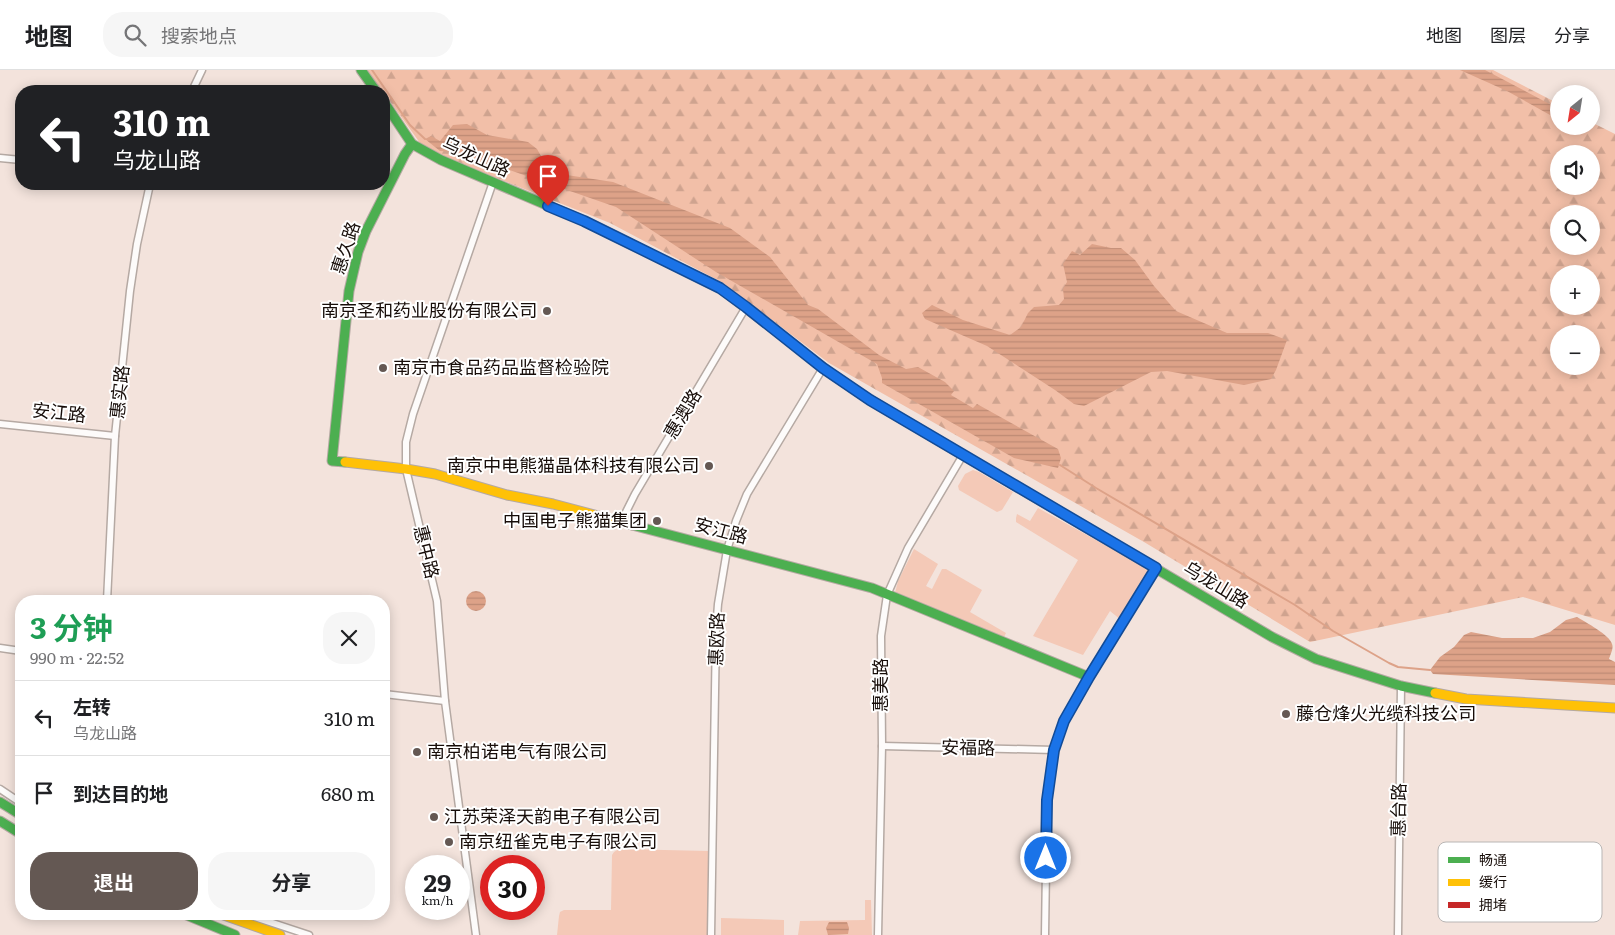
<!DOCTYPE html>
<html lang="zh">
<meta charset="utf-8">
<style>
body{margin:0;font-family:Literata,"Noto Sans SC",serif;background:#f6f6f6;color:#202124;height:100vh;display:flex;flex-direction:column;font-size:19px;white-space:nowrap}
*{box-sizing:border-box;margin:0}
p{font-size:16px;color:#757577}
.icon{flex:none;width:28px;height:28px;fill:none;stroke:currentColor;stroke-width:2;stroke-linecap:round;stroke-linejoin:round}
.map{position:relative;flex:1;overflow:hidden}
.panel{position:absolute;left:15px;top:525px;width:375px;height:325px;display:flex;flex-direction:column;background:#fff;border-radius:20px;box-shadow:0 2px 12px #0003}
.panel>*{flex:none}
.banner{position:absolute;left:15px;top:15px;width:375px;height:105px;border-radius:20px;box-shadow:0 2px 12px #0003;background:#202124;color:#fff;overflow:hidden}
.needle{width:32px;rotate:210deg}
.controls{position:absolute;left:1550px;top:15px;display:grid;gap:10px}
.controls a{display:grid;place-items:center;width:50px;height:50px;border-radius:50%;background:#fff;box-shadow:0 2px 12px #0003;font-size:25px}
.speed{position:absolute;left:405px;top:785px;display:flex;gap:10px;font-size:25px;font-weight:700;text-align:center}
.speed>*{display:grid;place-content:center;width:65px;height:65px;border-radius:50%;background:#fff;box-shadow:0 2px 12px #0003;line-height:1}
.speed small{font-size:12px;font-weight:400}
.speed .limit{border:8px solid #d22;background:#fff;color:#111}
.pin{position:absolute;display:grid;place-items:center;width:42px;height:42px;color:#fff;margin:-51px -21px;border-radius:50% 50% 50% 0;rotate:-45deg;box-shadow:0 0 5px #0007}
.pin .icon{rotate:45deg}
.me{position:absolute;width:55px;margin:-28px;rotate:0deg;stroke-linejoin:round;filter:drop-shadow(0 0 4px #0008)}
.turn{display:flex;align-items:center;gap:18px;height:105px;padding:0 15px;font-size:22px}
.turn .icon{width:65px;height:65px;stroke-width:2.5}
.turn b{display:block;font-size:35px;line-height:42px}
.round{display:grid;place-items:center;flex:none;width:52px;height:52px;border-radius:20px;background:#f6f6f6}
.head{display:flex;align-items:center;justify-content:space-between;height:85px;padding:0 15px}
h1{font-size:30px;font-weight:700;line-height:38px;color:#1e9e55}
.button{display:flex;gap:10px;margin-top:auto;padding:10px 15px}
.button a{flex:1;height:58px;border-radius:20px;background:#645853;color:#fff;font-size:20px;font-weight:700;line-height:58px;text-align:center}
.button a+a{background:#f6f6f6;color:#202124}
ul{padding:0;list-style:none}
li{display:flex;align-items:center;gap:15px;height:75px;padding:0 15px;border-top:1px solid #e0e0e0}
li div{flex:1}
li b{display:block;font-size:19px}
li em{font-style:normal}
header{display:flex;align-items:center;gap:30px;box-sizing:border-box;height:70px;padding:0 25px;background:#fff;border-bottom:1px solid #e0e0e0}
header strong{font-size:24px}
nav{display:flex;gap:28px;margin-inline-start:auto;font-size:18px}
.search{width:350px;height:45px;background:#f6f6f6;display:flex;align-items:center;gap:12px;box-sizing:border-box;padding:0 18px;border-radius:20px;color:#757577;font-size:19px}
.map>svg:first-child{display:block}
</style>
<header>
<strong>地图</strong>
<div class="search"><svg class="icon" aria-label="search" viewBox="0 0 24 24"><circle cx="10" cy="10" r="6"/><path d="M15 15l6 6"/></svg>搜索地点</div>
<nav><a>地图</a><a>图层</a><a>分享</a></nav>
</header>
<div class="map">
<svg width="1615" height="865" viewBox="0 0 1615 865">
<defs>
<pattern id="forest-firs" width="22" height="20" patternUnits="userSpaceOnUse" patternTransform="scale(1.25)"><rect width="22" height="20" fill="#f2bfa8"/><path d="M5 1l3.5 6h-7zM16 11l3.5 6h-7z" fill="#cfa38f"/></pattern>
<pattern id="water-rules" width="6" height="5" patternUnits="userSpaceOnUse" patternTransform="scale(1.25)"><rect width="6" height="5" fill="#dda288"/><path d="M0 2.5h6" fill="none" stroke="#bd8a74"/></pattern>
</defs>
<rect width="100%" height="100%" fill="#f3e3dc"/>
<g fill="#f4c9b7">
<polygon points="973,400 979,402 1013,422 1002,440 997,442 959,420 958,416 965,404"/>
<polygon points="1038,438 1134,491 1147,500 1148,504 1121,550 1110,541 1083,585 1033,566 1078,490 1016,452 1016,448 1017,444 1030,451"/>
<polygon points="914,479 938,494 926,516 932,519 942,499 946,499 982,520 970,542 1006,563 1003,569 895,523 898,511"/>
<polygon points="619,779 709,781 708,865 557,865 559,846 560,842 564,840 611,840 612,785 614,782"/>
<polygon points="865,830 871,830 872,865 798,865 800,851 865,850"/>
<polygon points="721,848 784,850 784,865 721,865"/>
</g>
<path fill="url(#forest-firs)" fill-rule="evenodd" d="M 367,0 L 1493,0 L 1559,34 L 1559,56 L 1591,56 L 1591,52 L 1615,64 L 1615,555 L 1523,527 L 1310,572 L 1144,472 L 829,293 L 723,213 L 610,153 L 444,87 L 420,73 L 384,23 L 384,21 L 382,21 ZM 1559,84 L 1591,84 L 1591,116 L 1559,116 ZM 1559,144 L 1591,144 L 1591,176 L 1559,176 ZM 1559,204 L 1591,204 L 1591,236 L 1559,236 ZM 1559,264 L 1591,264 L 1591,296 L 1559,296 Z"/>
<g fill="url(#water-rules)">
<polygon points="1460,0 1485,0 1559,39 1559,50 1507,21"/>
<polygon points="467,54 487,65 528,72 537,79 548,98 560,104 613,112 730,158 770,187 808,235 818,239 879,285 906,299 918,297 945,312 954,321 951,325 973,338 977,334 1058,379 1061,388 1058,398 1014,388 882,313 882,308 877,294 716,202 616,137 458,82 440,81 425,69 431,66 440,71 453,55"/>
<polygon points="1092,174 1111,178 1121,178 1135,190 1154,216 1176,241 1227,263 1268,263 1287,270 1276,300 1271,309 1244,315 1167,301 1151,302 1084,336 1074,334 1055,320 987,276 925,249 922,243 932,235 963,250 1010,265 1021,257 1028,243 1034,237 1059,235 1064,229 1063,219 1067,212 1063,194 1072,181 1080,185"/>
<circle cx="476" cy="531" r="10"/>
<path d="M 1577,547 C 1585,552 1610,565 1612,574 C 1614,578 1610,585 1609,589 L 1615,592 L 1615,615 L 1433,604 L 1430,600 L 1440,587 L 1454,577 L 1464,565 L 1471,562 L 1502,568 L 1533,568 L 1550,562 L 1566,550 Z"/>
<polygon points="829,852 847,852 849,858 848,864 828,865 826,858"/>
</g>
<g fill="none" stroke-linecap="round" stroke-linejoin="round">
<g stroke="#dda288" stroke-width="2">
<polyline points="372,0 410,55 425,69"/>
<polyline points="1060,395 1096,418 1295,535 1333,561 1389,593 1398,597 1430,600"/>
</g>
<defs>
<g id="street">
<polyline points="192,21 202,0"/>
<polyline points="0,88 21,90"/>
<polyline points="0,354 115,366"/>
<polyline points="621,452 635,424 746,237"/>
<polyline points="107,531 115,366 130,221 137,174 150,114"/>
<polyline points="0,578 21,581"/>
<polyline points="384,624 445,631"/>
<polyline points="882,676 1054,680"/>
<polyline points="0,719 21,733"/>
<polyline points="245,844 309,865"/>
<polyline points="476,865 445,631 437,531 406,399 406,372 413,344 493,112"/>
<polyline points="711,865 716,561 718,534 727,480 736,451 747,424 823,298"/>
<polyline points="878,865 882,676 881,566 887,525 908,478 963,385"/>
<polyline points="1045,865 1047,730 1054,680 1064,651 1089,607 1156,498"/>
<polyline points="1398,865 1401,616"/>
</g>
<g id="fast">
<polyline points="361,0 376,21"/>
<polyline points="384,32 412,74 441,90 584,151 720,218 829,302"/>
<polyline points="345,392 332,391 349,221 358,182 366,161 405,84 412,74"/>
<polyline points="1014,415 1272,567 1316,589 1401,616 1435,623"/>
<polyline points="632,455 872,518 1089,607"/>
<polyline points="0,732 21,745"/>
<polyline points="0,751 21,764"/>
<polyline points="184,844 235,865"/>
</g>
<g id="slow">
<polyline points="345,392 406,399 435,404 507,425 553,434 632,455"/>
<polyline points="1435,623 1466,629 1615,638"/>
<polyline points="221,844 280,865"/>
</g>
<polyline id="jam" points="829,302 870,330 1014,415"/>
</defs>
<use href="#street" stroke="#b5a9a3" stroke-width="9"/>
<use href="#fast" stroke="#b5a9a3" stroke-width="11"/>
<use href="#slow" stroke="#b5a9a3" stroke-width="11"/>
<use href="#jam" stroke="#b5a9a3" stroke-width="11"/>
<use href="#street" stroke="#fdfbfa" stroke-width="6"/>
<use href="#fast" stroke="#4caf50" stroke-width="9"/>
<use href="#slow" stroke="#ffc107" stroke-width="9"/>
<use href="#jam" stroke="#c62828" stroke-width="9"/>
</g>
<g fill="none" stroke-linecap="round" stroke-linejoin="round">
<defs>
<polyline id="route" points="548,136 584,151 720,218 746,237 823,298 870,330 1156,498 1089,607 1064,651 1054,680 1047,730 1046,788"/>
</defs>
<use href="#route" stroke="#114b97" stroke-width="12"/>
<use href="#route" stroke="#1a73e8" stroke-width="9"/>
</g>
<g fill="#645853" stroke="#fff" stroke-width="2">
<circle cx="547" cy="241" r="5"/>
<circle cx="383" cy="298" r="5"/>
<circle cx="709" cy="396" r="5"/>
<circle cx="657" cy="451" r="5"/>
<circle cx="1286" cy="644" r="5"/>
<circle cx="417" cy="682" r="5"/>
<circle cx="434" cy="747" r="5"/>
<circle cx="449" cy="772" r="5"/>
</g>
<g text-anchor="middle" stroke-width="4" stroke-linejoin="round" paint-order="stroke">
<g font-size="18" fill="#170d09" stroke="#fff">
<text transform="translate(476 87) rotate(24)" y="6">乌龙山路</text>
<text transform="translate(346 178) rotate(-72)" y="6">惠久路</text>
<text transform="translate(120 322) rotate(-84)" y="6">惠实路</text>
<text transform="translate(59 343) rotate(6)" y="6">安江路</text>
<text transform="translate(683 344) rotate(-59)" y="6">惠澳路</text>
<text transform="translate(721 461) rotate(15)" y="6">安江路</text>
<text transform="translate(426 482) rotate(76)" y="6">惠中路</text>
<text transform="translate(1216 515) rotate(31)" y="6">乌龙山路</text>
<text transform="translate(717 569) rotate(-88)" y="6">惠欧路</text>
<text transform="translate(881 615) rotate(-90)" y="6">惠美路</text>
<text transform="translate(968 678) rotate(1)" y="6">安福路</text>
<text transform="translate(1399 740) rotate(-89)" y="6">惠台路</text>
</g>
<g font-size="18" fill="#170d09" stroke="#fff" text-anchor="start">
<text x="537" y="247" text-anchor="end">南京圣和药业股份有限公司</text>
<text x="393" y="304">南京市食品药品监督检验院</text>
<text x="699" y="402" text-anchor="end">南京中电熊猫晶体科技有限公司</text>
<text x="647" y="457" text-anchor="end">中国电子熊猫集团</text>
<text x="1296" y="650">藤仓烽火光缆科技公司</text>
<text x="427" y="688">南京柏诺电气有限公司</text>
<text x="444" y="753">江苏荣泽天韵电子有限公司</text>
<text x="459" y="778">南京纽雀克电子有限公司</text>
</g>
</g>
<rect x="1438" y="772" width="164" height="80" rx="8" fill="#fff" stroke="#b9b6b5" stroke-width="1"/>
<rect x="1448" y="787" width="22" height="6" fill="#4caf50"/>
<rect x="1448" y="809" width="22" height="7" fill="#ffc107"/>
<rect x="1448" y="832" width="22" height="6" fill="#c62828"/>
<g font-size="14" fill="#170d09">
<text x="1479" y="795">畅通</text>
<text x="1479" y="817">缓行</text>
<text x="1479" y="840">拥堵</text>
</g>
</svg>
<div class="controls">
<a><svg class="needle" viewBox="-14 -14 28 28"><path d="M0-13l5 13h-10z" fill="#e53935"/><path d="M0 13l5-13h-10z" fill="#757577"/></svg></a>
<a><svg class="icon" aria-label="sound" viewBox="0 0 24 24"><path d="M4 9h4l5-4v14l-5-4H4zM17 9q2 3 0 6"/></svg></a>
<a><svg class="icon" aria-label="search" viewBox="0 0 24 24"><circle cx="10" cy="10" r="6"/><path d="M15 15l6 6"/></svg></a>
<a>+</a>
<a>−</a>
</div>
<div class="speed"><div>29<small>km/h</small></div><div class="limit">30</div></div>
<div class="pin" style="left:548px;top:136px;background:#d93025"><svg class="icon" aria-label="arrive" viewBox="0 0 24 24"><path d="M6 21V4h12l-3 4 3 4H6"/></svg></div>
<svg class="me" style="left:1046px;top:788px" viewBox="-20 -20 40 40"><circle r="17" fill="#1a73e8" stroke="#fff" stroke-width="3"/><path d="M0-11L8 9 0 5-8 9z" fill="#fff"/></svg>
<div class="banner">
<div class="turn"><svg class="icon" aria-label="left" viewBox="0 0 24 24"><path d="M17 20v-9H6M10 6l-5 5 5 5"/></svg><div><b>310 m</b>乌龙山路</div></div>
</div>
<section class="panel">
<div class="head"><div><h1>3 分钟</h1><p>990 m · 22:52</p></div><a class="round"><svg class="icon" aria-label="close" viewBox="0 0 24 24"><path d="M6 6l12 12M18 6L6 18"/></svg></a></div>
<ul>
<li><svg class="icon" aria-label="left" viewBox="0 0 24 24"><path d="M17 20v-9H6M10 6l-5 5 5 5"/></svg><div><b>左转</b><p>乌龙山路</p></div><em>310 m</em></li>
<li><svg class="icon" aria-label="arrive" viewBox="0 0 24 24"><path d="M6 21V4h12l-3 4 3 4H6"/></svg><div><b>到达目的地</b></div><em>680 m</em></li>
</ul>
<div class="button"><a>退出</a><a>分享</a></div>
</section>
</div>
